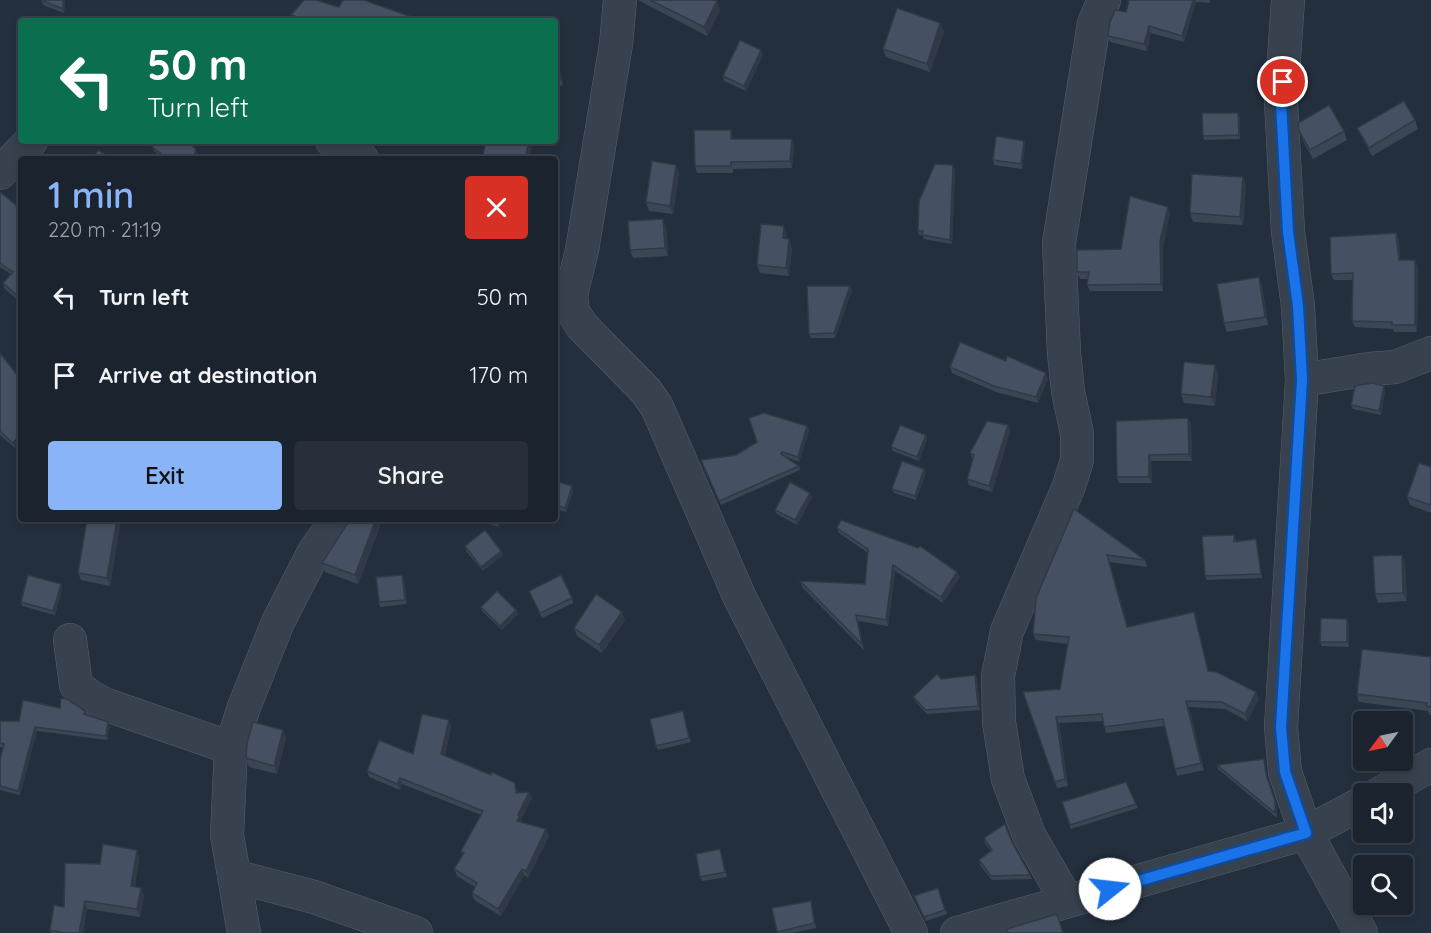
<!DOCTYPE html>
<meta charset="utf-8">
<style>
body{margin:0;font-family:Quicksand,sans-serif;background:#282f3a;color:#f1f3f6;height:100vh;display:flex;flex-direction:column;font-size:22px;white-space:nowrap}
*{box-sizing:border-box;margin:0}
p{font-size:20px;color:#a0a4aa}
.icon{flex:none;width:33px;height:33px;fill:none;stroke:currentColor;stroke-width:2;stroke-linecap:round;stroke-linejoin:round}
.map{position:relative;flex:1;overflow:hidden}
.side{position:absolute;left:18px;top:156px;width:540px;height:366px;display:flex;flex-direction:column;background:#1b232e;border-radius:6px;box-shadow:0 3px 9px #0003,0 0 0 2px #39404a}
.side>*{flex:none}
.guide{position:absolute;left:18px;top:18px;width:540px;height:126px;border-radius:6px;box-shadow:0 3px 9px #0003,0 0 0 2px #39404a;background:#0b6e4f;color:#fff;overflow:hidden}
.needle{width:39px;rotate:237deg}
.tools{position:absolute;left:1353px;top:711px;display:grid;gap:12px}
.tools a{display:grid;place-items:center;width:60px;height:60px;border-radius:6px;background:#1b232e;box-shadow:0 3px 9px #0003,0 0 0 2px #39404a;font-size:30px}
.pin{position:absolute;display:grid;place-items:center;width:51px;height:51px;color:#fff;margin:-26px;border:3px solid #fff;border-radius:50%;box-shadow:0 2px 6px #0007}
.me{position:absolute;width:66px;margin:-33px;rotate:74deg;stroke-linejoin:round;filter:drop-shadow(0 0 4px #0008)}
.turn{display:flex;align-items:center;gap:21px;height:126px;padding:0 30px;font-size:27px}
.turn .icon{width:78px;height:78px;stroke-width:2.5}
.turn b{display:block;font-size:42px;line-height:51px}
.round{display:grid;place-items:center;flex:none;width:63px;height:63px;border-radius:6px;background:#282f3a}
.head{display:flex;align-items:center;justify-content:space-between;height:102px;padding:0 30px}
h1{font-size:36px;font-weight:600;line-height:45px;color:#8ab4f8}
.cta{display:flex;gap:12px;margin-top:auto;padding:12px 30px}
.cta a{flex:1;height:69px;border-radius:6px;background:#8ab4f8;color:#111;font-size:24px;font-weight:600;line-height:69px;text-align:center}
.cta a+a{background:#282f3a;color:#f1f3f6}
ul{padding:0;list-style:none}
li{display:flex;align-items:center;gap:18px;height:78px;padding:0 30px}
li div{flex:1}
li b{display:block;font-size:22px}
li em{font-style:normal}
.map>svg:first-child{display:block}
</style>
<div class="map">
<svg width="1431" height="933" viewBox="0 0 1431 933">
<rect width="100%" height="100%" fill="#242f3e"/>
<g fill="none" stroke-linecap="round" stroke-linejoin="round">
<defs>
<g id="minor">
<polyline points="620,0 616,44 582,250 571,295 573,312 582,326 646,391 657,407 740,598 911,933"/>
<polyline points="1288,0 1281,102 1288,232 1298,306 1302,380 1281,727 1285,772 1306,833 1361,933"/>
<polyline points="332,141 362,159"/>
<polyline points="0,173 31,141"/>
<polyline points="1302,380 1369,369 1395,367 1431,353"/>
<polyline points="70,640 76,685 88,695 104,704 231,748"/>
<polyline points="1379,794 1431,765"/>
<polyline points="234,876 314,897 416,933"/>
<polyline points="1067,901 1029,835 1008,779 999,722 998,676 1007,631 1069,486 1077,460 1077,434 1068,391 1064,353 1059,243 1094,23 1104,0"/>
<polyline points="244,933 227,835 231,748 244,707 278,622 314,552 337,519"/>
<polyline points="957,933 1306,833 1364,802"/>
</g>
</defs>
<use href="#minor" stroke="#565f6c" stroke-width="34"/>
<use href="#minor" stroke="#38414e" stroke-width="33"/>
</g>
<g fill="#3b4654">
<polygon points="41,0 65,0 64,13 43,5"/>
<polygon points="638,0 714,0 720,10 707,36"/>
<polygon points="1129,0 1210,0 1210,3 1196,2 1184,42 1151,33 1147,51 1110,42 1108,36 1126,12"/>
<polygon points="339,7 423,21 293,21 291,15"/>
<polygon points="940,23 944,32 930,72 886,57 883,49"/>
<polygon points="555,43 563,85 555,87"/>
<polygon points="763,55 746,91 724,81 723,76"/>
<polygon points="1240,117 1240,139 1204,140 1203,136"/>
<polygon points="1415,120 1418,129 1372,156 1361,136 1357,128"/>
<polygon points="731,130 733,139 792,139 794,146 792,168 733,169 733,173 697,173 695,166"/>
<polygon points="1299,131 1344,131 1347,140 1313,159 1302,139"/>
<polygon points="1024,141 1025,145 1022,169 994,165 993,160"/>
<polygon points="152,147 196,149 198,154 196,159 164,159 154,151"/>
<polygon points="955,170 952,244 924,239 923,236 919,235 918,231"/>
<polygon points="679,173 673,214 649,211 646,202"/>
<polygon points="1243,177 1246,186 1243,225 1193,222 1190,213"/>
<polygon points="0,192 20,208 21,207 21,303 5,289 3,283 11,274 0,267"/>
<polygon points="1170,213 1163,248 1163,291 1090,291 1087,285 1088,279 1080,279 1077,272 1121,249"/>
<polygon points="666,227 668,256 633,258 630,250"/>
<polygon points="1396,233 1399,240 1400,260 1418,267 1417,332 1394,332 1393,329 1355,327 1352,321 1353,280 1334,280 1331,274"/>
<polygon points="787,235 786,239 789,239 792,248 789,276 760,273 757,265"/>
<polygon points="1262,285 1268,325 1227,332 1224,323"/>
<polygon points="852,290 835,338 811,338 809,334"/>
<polygon points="0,353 21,380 21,447 18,444 15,448 0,435"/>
<polygon points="1215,365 1218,374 1215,406 1184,403 1181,394"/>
<polygon points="950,367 1048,379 1038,403 996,392 952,373"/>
<polygon points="1384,386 1385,390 1381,415 1353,409 1351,405"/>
<polygon points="1191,424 1192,461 1151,461 1152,483 1119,483 1117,477"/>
<polygon points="1008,425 1010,432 992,492 969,485 967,479 973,460 970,453"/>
<polygon points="807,426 809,431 799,462 786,457 799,466 800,470 721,505 701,460 736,455"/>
<polygon points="926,435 927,439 919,461 893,451 891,447"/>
<polygon points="1431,467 1431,513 1410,505 1407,497"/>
<polygon points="924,469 926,473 916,500 894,493 892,489"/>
<polygon points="555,481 573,491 566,512 555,509"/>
<polygon points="812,497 797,525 777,514 775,510"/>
<polygon points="1074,509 1145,560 1147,567 1109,562 1128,627 1196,618 1208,671 1259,699 1247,721 1225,709 1189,707 1204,770 1177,776 1164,726 1106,733 1103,721 1059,723 1068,786 1057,788 1023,692 1060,689 1068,644 1036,640 1033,634"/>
<polygon points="87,519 121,519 110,586 81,580 78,573"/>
<polygon points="350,519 377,519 380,526 358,584 325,572 322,563 349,521"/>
<polygon points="472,519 501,519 499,527"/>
<polygon points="837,528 957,572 960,577 943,603 895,571 888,626 858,621 864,650 802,587 800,581 865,584 868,553 839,533"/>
<polygon points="1236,539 1236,541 1256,539 1257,543 1262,578 1207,580 1205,576"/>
<polygon points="465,546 501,551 503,555 483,571 466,551"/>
<polygon points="1402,555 1405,563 1407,601 1378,603 1375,594"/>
<polygon points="404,579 407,604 380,607 379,602"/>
<polygon points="62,589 55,615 22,606 21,602"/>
<polygon points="531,595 572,598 573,603 542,618"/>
<polygon points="481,607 518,614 502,630 482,611"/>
<polygon points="625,620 602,653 577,636 574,628"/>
<polygon points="1349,623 1349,647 1322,646 1320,642"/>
<polygon points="1431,657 1431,715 1429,714 1428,711 1359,702 1357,694"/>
<polygon points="975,675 977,680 980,710 927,714 915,701 913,697 941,679"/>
<polygon points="60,708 86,715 110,726 107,740 37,731 20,795 0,790 0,759 3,748 0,747 0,721 19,721"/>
<polygon points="684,716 691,742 658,750 656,746"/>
<polygon points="449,720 451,727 445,756 517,789 518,793 529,792 532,798 521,819 522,822 546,829 549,836 528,878 524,875 501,916 474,900 472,893 475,887 457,876 454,869 463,856 461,851 481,815 402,784 400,790 369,777 367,771 413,754"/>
<polygon points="283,730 286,738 277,774 249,767 246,758"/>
<polygon points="1265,763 1267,778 1277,806 1277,818 1218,769 1217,765"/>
<polygon points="1062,802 1136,804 1138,808 1071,829"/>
<polygon points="984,838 1011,840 1032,879 992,880 980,865 979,860 991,851 985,843"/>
<polygon points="720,849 727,877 702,881 700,877"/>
<polygon points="137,850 139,858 135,887 141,888 144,896 140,917 87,909 83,933 51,933 50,930 64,907 100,864"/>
<polygon points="938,888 947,914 926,921 914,896"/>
<polygon points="811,901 816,928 792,933 778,933 772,908"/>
</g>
<g fill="#303945">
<polygon points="63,0 65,0 64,13 63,9"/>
<polygon points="1193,0 1196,0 1196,2 1184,42 1182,36"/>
<polygon points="717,1 720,10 707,36 704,27"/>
<polygon points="940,23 944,32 930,72 927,64"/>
<polygon points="1149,26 1151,33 1147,51 1144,44"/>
<polygon points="555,43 563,85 561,79"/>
<polygon points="761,50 763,55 746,91 744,86"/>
<polygon points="1238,113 1240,117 1240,139 1239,135"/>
<polygon points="792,139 794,146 792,168 790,161"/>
<polygon points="529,141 533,141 529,159 525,159"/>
<polygon points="1024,141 1025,145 1022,169 1021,164"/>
<polygon points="196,149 198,154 196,159 194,159"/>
<polygon points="676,165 679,173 673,214 670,206"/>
<polygon points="953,165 955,170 952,244 950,240"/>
<polygon points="1243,177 1246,186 1243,225 1240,217"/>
<polygon points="1168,207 1170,213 1163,248 1163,291 1161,284 1160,241"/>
<polygon points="663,219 666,227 668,256 665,248"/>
<polygon points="784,226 787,235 786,247 783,238"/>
<polygon points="1396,233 1399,240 1401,266 1399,260"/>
<polygon points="789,239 792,248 789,276 786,268"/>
<polygon points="1415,260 1418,267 1417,332 1415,325"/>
<polygon points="1259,277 1262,285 1268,325 1265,317"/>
<polygon points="850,286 852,290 835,338 834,333"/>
<polygon points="1215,365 1218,374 1215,406 1211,397"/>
<polygon points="1046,373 1048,379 1038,403 1036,397"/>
<polygon points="1384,386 1385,390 1381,415 1379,411"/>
<polygon points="1188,418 1191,424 1192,461 1189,454"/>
<polygon points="1008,425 1010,432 992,492 989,486"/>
<polygon points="807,426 809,431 799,462 798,457"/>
<polygon points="926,435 927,439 919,461 917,457"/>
<polygon points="16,439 18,444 15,448 13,443"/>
<polygon points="1149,455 1151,461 1152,483 1149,477"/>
<polygon points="924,469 926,473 916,500 915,496"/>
<polygon points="572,486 573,491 566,512 565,508"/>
<polygon points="810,493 812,497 797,525 795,520"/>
<polygon points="117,519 121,519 110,586 107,578"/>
<polygon points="376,519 377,519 380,526 358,584 355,575"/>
<polygon points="496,519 501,519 499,527"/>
<polygon points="501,551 503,555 483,571 481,567"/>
<polygon points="1402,555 1405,563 1407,601 1403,593"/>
<polygon points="893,565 895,571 888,626 886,620"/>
<polygon points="957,572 960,577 943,603 941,597"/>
<polygon points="402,575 404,579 407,604 405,600"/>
<polygon points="61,584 62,589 55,615 53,611"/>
<polygon points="516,610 518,614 502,630 500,626"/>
<polygon points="622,612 625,620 602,653 599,645"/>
<polygon points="1194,612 1196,618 1210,678 1208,671"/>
<polygon points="856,615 858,621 864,650 862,644"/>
<polygon points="1347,619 1349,623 1349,647 1347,642"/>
<polygon points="975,675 977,680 980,710 978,706"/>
<polygon points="1256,692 1259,699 1247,721 1245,714"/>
<polygon points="1186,701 1189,707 1204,770 1201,763"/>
<polygon points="1056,717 1059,723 1068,786 1065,779"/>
<polygon points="449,720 451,727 444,761 441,754"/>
<polygon points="108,722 110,726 107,740 106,736"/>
<polygon points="35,727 37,731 20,795 18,791"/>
<polygon points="283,730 286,738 277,774 274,766"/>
<polygon points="1264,759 1265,763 1267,778 1277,806 1277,818 1266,774"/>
<polygon points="400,778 402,784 400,790 397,784"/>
<polygon points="529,792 532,798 521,819 522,822 517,821 518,815"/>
<polygon points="546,829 549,836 528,878 526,871"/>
<polygon points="137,850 139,858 134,894 131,886"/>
<polygon points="522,869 524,875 501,916 498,909"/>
<polygon points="141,888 144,896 140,917 137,909"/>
<polygon points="85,901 87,909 83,933 79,933"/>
</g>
<g fill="#455162" stroke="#303945" stroke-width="1.5">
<polygon points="41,0 63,0 63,9"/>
<polygon points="304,0 316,0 339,7 343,0 364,0 423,21 309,21 291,15"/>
<polygon points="650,0 714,0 717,1 704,27"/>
<polygon points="1129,0 1193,0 1182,36 1149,26 1144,44 1108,36 1110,22 1115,10 1126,12"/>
<polygon points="897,8 940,23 927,64 883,49"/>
<polygon points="740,40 761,50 744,86 723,76"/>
<polygon points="555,47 561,79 555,81"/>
<polygon points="1404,101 1415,120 1369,148 1357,128"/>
<polygon points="1329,105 1344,131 1310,150 1299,131 1298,123"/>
<polygon points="1202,113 1238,113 1239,135 1203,136"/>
<polygon points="694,130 731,130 731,139 792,139 790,161 731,162 731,166 695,166"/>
<polygon points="996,136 1024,141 1021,164 993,160"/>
<polygon points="157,141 186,141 196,149 194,159 168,159 152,147"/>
<polygon points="486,141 529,141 525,159 482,159"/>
<polygon points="98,150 113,159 93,159"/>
<polygon points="652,161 676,165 670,206 646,202"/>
<polygon points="935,164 953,165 950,240 922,235 923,231 918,231 919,201"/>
<polygon points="1192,174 1243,177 1240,217 1190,213"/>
<polygon points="0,192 20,208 21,207 21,299 3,283 13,272 0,263"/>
<polygon points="1130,196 1168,207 1160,241 1161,284 1087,285 1089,272 1077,272 1077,250 1121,249"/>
<polygon points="663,219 665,248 630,250 628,221"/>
<polygon points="761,224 784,226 783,238 789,239 786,268 757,265"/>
<polygon points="1396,233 1399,260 1415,260 1415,325 1392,325 1392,322 1352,321 1353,273 1331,274 1330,237"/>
<polygon points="1259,277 1265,317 1224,323 1217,284"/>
<polygon points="807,286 850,286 834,333 809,334"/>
<polygon points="960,342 1006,361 1007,356 1046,373 1036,397 994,386 950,367"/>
<polygon points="0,353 21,380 21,442 16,439 13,443 0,431"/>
<polygon points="1184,362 1215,365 1211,397 1181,394"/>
<polygon points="1372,383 1384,386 1379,411 1351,405 1355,386"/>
<polygon points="764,413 807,426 798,457 782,452 781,454 799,466 719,501 701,460 736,455 757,442 749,418"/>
<polygon points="1188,418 1189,454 1149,455 1149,477 1117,477 1116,421"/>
<polygon points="987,421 1008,425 989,486 967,479 974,455 970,453"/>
<polygon points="900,425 926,435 917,457 891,447"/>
<polygon points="902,461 924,469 915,496 892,489"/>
<polygon points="1419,463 1431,467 1431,505 1407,497"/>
<polygon points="555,481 572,486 565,508 555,505"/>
<polygon points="790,482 810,493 795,520 775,510"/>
<polygon points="1074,509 1145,560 1107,555 1127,627 1194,612 1208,671 1217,672 1256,692 1245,714 1222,702 1186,701 1201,763 1175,769 1163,719 1104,727 1102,714 1056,717 1065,779 1055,782 1023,692 1060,689 1069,637 1033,634 1036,598"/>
<polygon points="87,519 117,519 107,578 78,573"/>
<polygon points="350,519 376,519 355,575 322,563 349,521"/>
<polygon points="841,520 918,548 920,546 957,572 941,597 893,565 886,620 856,615 862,644 800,581 865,584 868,549 837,528"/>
<polygon points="485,530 501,551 481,567 465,546"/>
<polygon points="1234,535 1234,542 1256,539 1261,574 1205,576 1202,536"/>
<polygon points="1402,555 1403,593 1375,594 1373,556"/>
<polygon points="28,575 61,584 53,611 21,602"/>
<polygon points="402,575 405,600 379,602 376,577"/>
<polygon points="561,575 572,598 540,613 529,591"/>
<polygon points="497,591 516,610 500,626 481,607"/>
<polygon points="596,594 622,612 599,645 574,628"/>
<polygon points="1321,618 1347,619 1347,642 1320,642"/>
<polygon points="1362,649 1431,657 1431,707 1426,706 1427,703 1357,694"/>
<polygon points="937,674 941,679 975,675 978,706 926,710 913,697"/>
<polygon points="61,698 67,699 85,711 84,714 108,722 106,736 35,727 18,791 0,786 0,759 4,744 0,743 0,721 19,721 23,700 60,708"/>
<polygon points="683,711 689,738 656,746 650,719"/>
<polygon points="422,714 449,720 441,754 491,775 492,772 515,783 516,793 529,792 518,815 520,816 517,821 546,829 526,871 522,869 498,909 472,893 477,883 454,869 464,853 461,851 483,811 400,778 397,784 367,771 379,740 413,754"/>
<polygon points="253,722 283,730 274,766 246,758 247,743"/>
<polygon points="1264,759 1266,774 1275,801 1275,813 1217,765"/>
<polygon points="1126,782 1136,804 1070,825 1062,802"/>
<polygon points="1005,824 1011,840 1030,875 991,876 979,860 992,850 984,838"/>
<polygon points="103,844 137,850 131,886 141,888 137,909 85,901 79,933 64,933 50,930 54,905 64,907 65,863 100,864"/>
<polygon points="720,849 725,872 700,877 696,854"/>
<polygon points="938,888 945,910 924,917 914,896"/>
<polygon points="811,901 814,923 777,932 772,908"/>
<polygon points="1057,914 1063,933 1008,933 1007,929"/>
</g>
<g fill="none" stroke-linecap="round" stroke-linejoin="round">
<defs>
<polyline id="route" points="1110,889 1306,833 1285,772 1281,727 1302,380 1298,306 1288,232 1281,102 1283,82"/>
</defs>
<use href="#route" stroke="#114b97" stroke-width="15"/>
<use href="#route" stroke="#1a73e8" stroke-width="10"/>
</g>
</svg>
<div class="tools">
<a><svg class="needle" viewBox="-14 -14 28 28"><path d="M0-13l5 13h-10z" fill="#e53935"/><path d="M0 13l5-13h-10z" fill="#a0a4aa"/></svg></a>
<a><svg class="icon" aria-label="sound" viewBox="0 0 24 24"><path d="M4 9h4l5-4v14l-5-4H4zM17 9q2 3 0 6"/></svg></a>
<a><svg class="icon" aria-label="search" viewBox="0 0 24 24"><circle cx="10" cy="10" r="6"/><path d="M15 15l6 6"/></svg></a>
</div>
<div class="pin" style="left:1283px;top:82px;background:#d93025"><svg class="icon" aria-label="arrive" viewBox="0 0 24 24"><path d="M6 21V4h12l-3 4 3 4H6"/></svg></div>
<svg class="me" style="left:1110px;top:889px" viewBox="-20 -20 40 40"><circle r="19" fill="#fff"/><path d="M0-13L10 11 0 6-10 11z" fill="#1a73e8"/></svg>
<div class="guide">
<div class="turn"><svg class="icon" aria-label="left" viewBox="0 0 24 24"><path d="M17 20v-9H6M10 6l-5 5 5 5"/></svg><div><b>50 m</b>Turn left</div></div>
</div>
<section class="side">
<div class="head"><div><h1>1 min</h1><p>220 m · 21:19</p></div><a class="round" style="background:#d93025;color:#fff"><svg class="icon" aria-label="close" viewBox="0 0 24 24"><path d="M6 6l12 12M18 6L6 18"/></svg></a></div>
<ul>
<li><svg class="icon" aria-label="left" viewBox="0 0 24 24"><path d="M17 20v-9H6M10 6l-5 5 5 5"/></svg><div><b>Turn left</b></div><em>50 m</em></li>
<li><svg class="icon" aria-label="arrive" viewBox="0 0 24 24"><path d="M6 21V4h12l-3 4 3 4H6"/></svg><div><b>Arrive at destination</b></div><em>170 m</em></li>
</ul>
<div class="cta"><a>Exit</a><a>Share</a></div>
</section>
</div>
